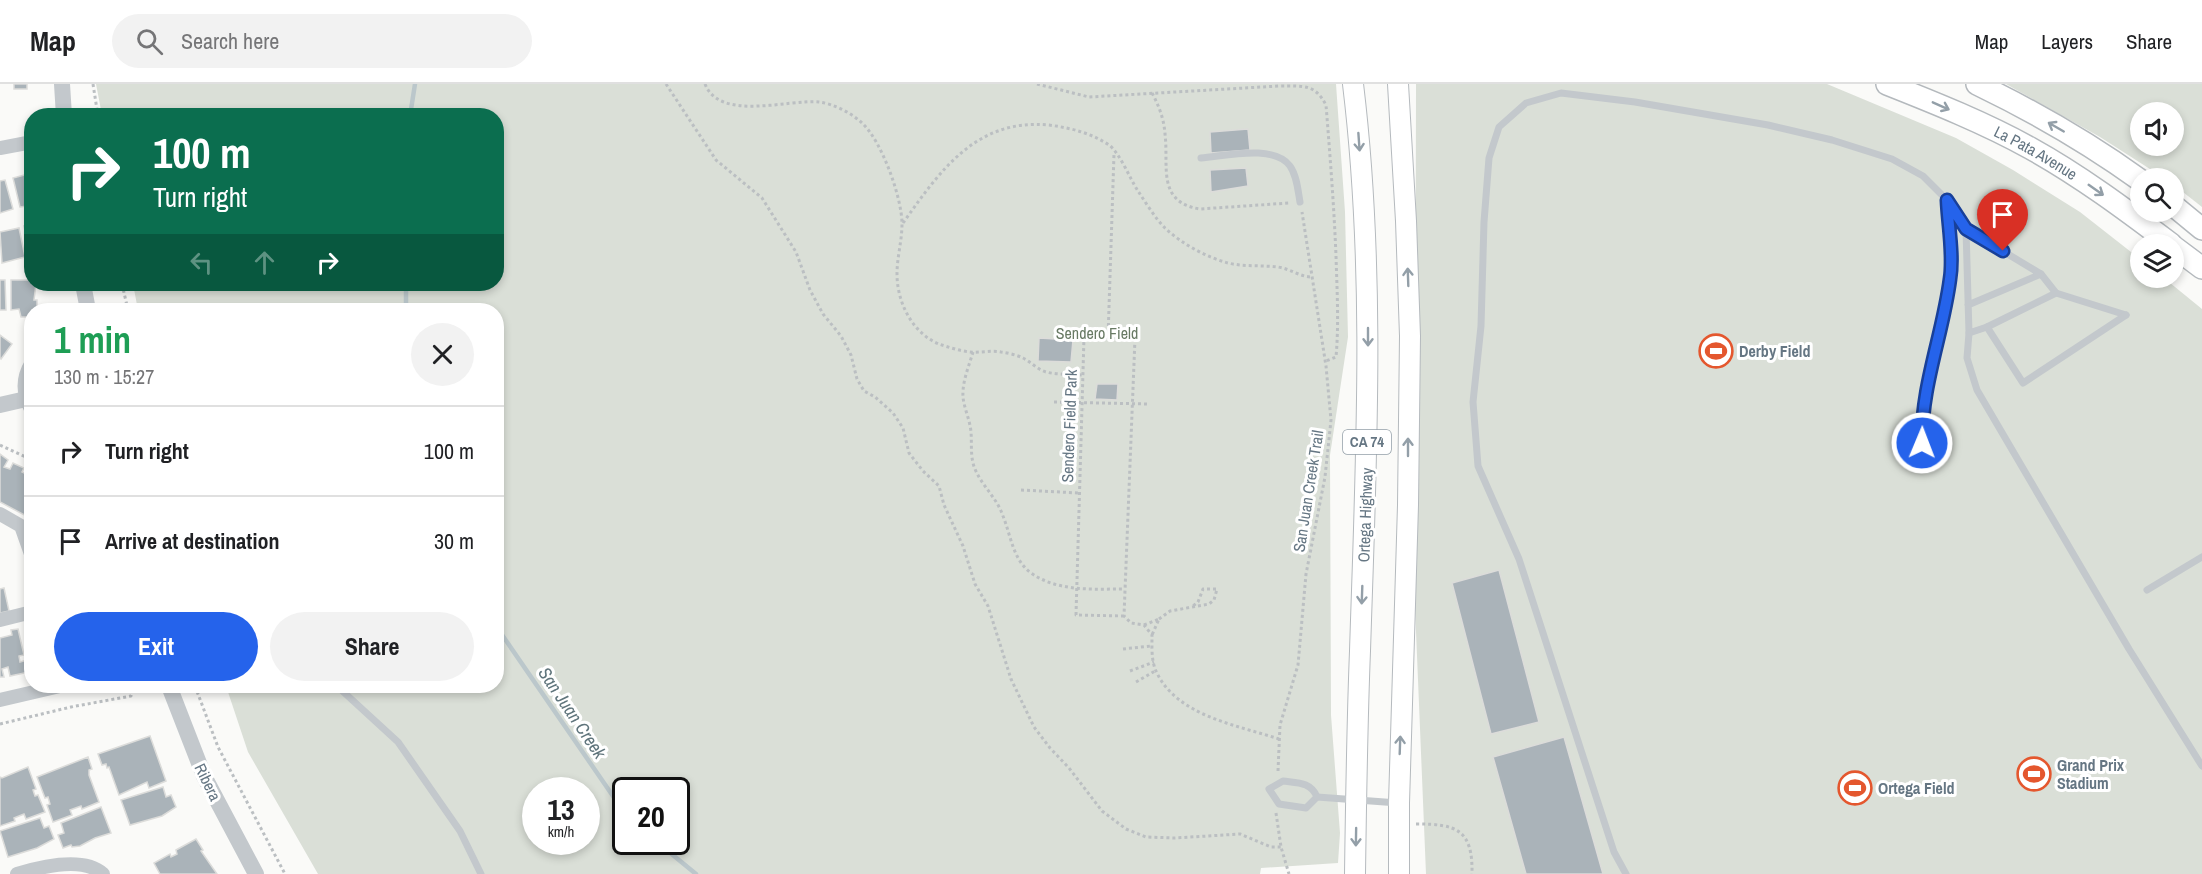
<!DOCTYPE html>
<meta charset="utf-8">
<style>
body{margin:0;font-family:"Archivo Narrow",sans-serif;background:#f2f2f2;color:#202124;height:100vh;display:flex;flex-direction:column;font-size:22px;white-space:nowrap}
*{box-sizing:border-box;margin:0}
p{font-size:20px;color:#757577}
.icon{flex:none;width:33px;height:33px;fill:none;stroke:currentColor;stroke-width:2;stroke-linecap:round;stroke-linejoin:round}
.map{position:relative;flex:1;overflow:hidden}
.panel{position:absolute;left:24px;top:219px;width:480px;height:390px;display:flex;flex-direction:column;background:#fff;border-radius:24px;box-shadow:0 3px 9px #0003}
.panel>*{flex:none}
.hud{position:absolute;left:24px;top:24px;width:480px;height:183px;border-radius:24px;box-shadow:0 3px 9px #0003;background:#0b6e4f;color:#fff;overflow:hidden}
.fabs{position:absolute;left:2130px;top:18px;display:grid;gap:12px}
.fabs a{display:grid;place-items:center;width:54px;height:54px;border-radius:50%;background:#fff;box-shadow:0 3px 9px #0003;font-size:30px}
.speed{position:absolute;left:522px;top:693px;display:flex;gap:12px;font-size:30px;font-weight:700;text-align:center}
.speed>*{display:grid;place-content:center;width:78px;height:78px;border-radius:50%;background:#fff;box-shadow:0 3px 9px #0003;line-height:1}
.speed small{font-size:15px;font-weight:400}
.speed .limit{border:3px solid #111;border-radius:9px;background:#fff;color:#111}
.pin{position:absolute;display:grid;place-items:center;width:51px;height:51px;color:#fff;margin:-62px -26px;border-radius:50% 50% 50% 0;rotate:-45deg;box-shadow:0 0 6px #0007}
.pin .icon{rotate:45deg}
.me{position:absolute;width:66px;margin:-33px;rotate:1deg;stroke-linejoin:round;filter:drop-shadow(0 0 4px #0008)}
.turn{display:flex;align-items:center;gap:21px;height:126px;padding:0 30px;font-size:27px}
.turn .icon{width:78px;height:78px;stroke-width:2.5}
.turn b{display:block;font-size:42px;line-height:51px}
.lanes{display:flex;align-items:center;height:57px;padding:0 30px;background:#0003;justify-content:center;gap:30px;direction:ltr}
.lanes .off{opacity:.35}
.round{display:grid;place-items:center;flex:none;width:63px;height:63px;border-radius:32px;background:#f2f2f2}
.summary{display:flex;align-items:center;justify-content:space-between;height:102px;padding:0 30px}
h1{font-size:36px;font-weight:800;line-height:45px;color:#1e9e55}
.action{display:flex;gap:12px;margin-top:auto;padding:12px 30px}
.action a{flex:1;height:69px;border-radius:36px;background:#2563eb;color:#fff;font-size:24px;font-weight:800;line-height:69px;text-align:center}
.action a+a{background:#f2f2f2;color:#202124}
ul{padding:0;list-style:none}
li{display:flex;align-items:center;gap:18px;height:90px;padding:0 30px;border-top:2px solid #e0e0e0}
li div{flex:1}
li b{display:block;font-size:22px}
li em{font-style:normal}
header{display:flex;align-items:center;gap:36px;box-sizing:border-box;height:84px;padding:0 30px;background:#fff;border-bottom:2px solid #e0e0e0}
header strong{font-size:28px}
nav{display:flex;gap:33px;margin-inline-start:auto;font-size:21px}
.search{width:420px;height:54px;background:#f2f2f2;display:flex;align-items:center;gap:15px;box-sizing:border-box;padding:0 21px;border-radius:33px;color:#757577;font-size:22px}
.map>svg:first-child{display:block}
</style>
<header>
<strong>Map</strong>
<div class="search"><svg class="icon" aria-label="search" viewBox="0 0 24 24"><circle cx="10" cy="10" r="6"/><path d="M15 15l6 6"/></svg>Search here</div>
<nav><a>Map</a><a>Layers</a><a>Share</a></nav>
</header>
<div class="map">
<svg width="2202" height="790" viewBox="0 0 2202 790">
<rect width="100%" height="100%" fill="#fafaf8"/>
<g fill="#dadfd7" fill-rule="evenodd">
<path d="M 96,0 L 1336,0 L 1345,128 L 1348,253 L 1330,371 L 1331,631 L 1340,749 L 1338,779 L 1261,784 L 1260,790 L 318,790 L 248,668 L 226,602 L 496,602 L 496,226 L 138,226 L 133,200 L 496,200 L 496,32 L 102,31 ZM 536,706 L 586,706 L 586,758 L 536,758 ZM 626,706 L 676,706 L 676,758 L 626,758 Z"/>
<polygon points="1416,0 1827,0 1956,54 2013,86 2080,128 2140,175 2140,194 2164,194 2202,225 2202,790 1426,790 1415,523"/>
<path d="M 2006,0 L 2202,0 L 2202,123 L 2174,101 L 2174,94 L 2164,94 L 2100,53 ZM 2174,28 L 2174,62 L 2140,62 L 2140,28 Z"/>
</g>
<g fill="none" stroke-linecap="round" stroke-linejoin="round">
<g stroke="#bbc7cb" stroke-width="4.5">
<polyline points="410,32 415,0"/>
<polyline points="406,200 406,226"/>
<polyline points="496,542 626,731"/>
<polyline points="657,758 696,790"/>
</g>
</g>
<g fill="#aab3b9" stroke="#dcdcda" stroke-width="1.5">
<rect x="14" y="0" width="13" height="5"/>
<polygon points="1248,45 1250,66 1211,69 1210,48"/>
<polygon points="1246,84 1248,102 1211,108 1210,86"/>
<polygon points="32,89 32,128 30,128 27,122 20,123 13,94"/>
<polygon points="5,96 13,125 0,129 0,97"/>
<polygon points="32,141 32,173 31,173 24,142"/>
<polygon points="19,144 25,173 2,179 0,148"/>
<polygon points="0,196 5,196 6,226 0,226"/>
<polygon points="11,196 32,196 32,200 36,200 34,216 37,216 37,226 32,226 32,233 21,233 19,225 11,226"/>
<polygon points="0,251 12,260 1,275 0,274"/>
<polygon points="1039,254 1073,256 1071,278 1038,277"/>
<polygon points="1097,300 1118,300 1117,316 1095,315"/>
<polygon points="0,370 8,376 4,383 10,385 13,379 24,384 22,388 32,393 32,435 0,418"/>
<polygon points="1499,486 1539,638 1491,650 1452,499"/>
<polygon points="4,504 9,527 0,529 0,505"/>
<polygon points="18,545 24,571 19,572 20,578 27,576 29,588 10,592 8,583 2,585 4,593 0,593 0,554 12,551 11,546"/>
<polygon points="150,652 166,697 149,704 147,698 119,711 109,683 107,684 106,680 102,681 98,670"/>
<polygon points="1564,653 1603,790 1526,790 1493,673"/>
<polygon points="88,673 92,685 89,686 89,691 99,718 82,725 81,722 70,726 72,731 53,738 47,721 50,720 48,713 45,714 37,693"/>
<polygon points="28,683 36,705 33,706 35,712 38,711 45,728 26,735 24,730 14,734 15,737 0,742 0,693 2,694"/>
<polygon points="163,703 166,713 171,711 176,723 162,732 130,741 121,716"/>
<polygon points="101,723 111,749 95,754 80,762 72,763 71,761 63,764 58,751 64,749 61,739"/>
<polygon points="40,734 44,744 49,742 54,755 37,764 8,773 0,747"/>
<polygon points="196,755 203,766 201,767 217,790 160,790 154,779 170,770 171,773 177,770 176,766"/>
</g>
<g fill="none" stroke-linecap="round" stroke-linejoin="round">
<defs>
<g id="primary">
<path d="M 1353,0 C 1376,189 1366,378 1360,567 C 1357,642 1356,716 1355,790"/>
<polyline points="1398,0 1406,137 1410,252 1408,421 1399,719 1399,790"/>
</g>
<g id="trunk">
<path id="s1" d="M 1887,0 C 1935,19 1985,39 2030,64 C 2079,91 2126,126 2171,160"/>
<path d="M 1977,0 C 2033,27 2090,60 2140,96"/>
<polyline points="2174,122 2202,145"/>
<polyline points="2174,163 2202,184"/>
</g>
</defs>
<use href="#primary" stroke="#b5babe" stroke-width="22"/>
<use href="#trunk" stroke="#b4b9bd" stroke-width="24"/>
<g stroke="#bbbfc2" stroke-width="3" stroke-dasharray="3 3" stroke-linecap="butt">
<polyline points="93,0 98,32"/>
<polyline points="666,0 716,76 762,114 796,168 810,206 823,230 841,252 851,271 857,295 864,307 875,313 893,329 903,344 909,369 923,387 939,402 944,421 963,462 975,500 988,522 1011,595 1034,643 1050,664 1069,684 1102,727 1126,745 1146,753 1175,754 1240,750 1271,763 1281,763"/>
<path d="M 705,0 C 720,38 788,15 819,18 C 834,20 852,29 863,40 C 882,58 902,114 902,140 C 902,157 897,173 897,190 C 897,218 912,249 939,260 C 948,263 960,267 970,268 C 980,269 991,266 1001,268 C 1008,269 1017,271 1023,274 C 1031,278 1038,286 1046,288 C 1058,291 1071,290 1083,291"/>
<path d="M 1037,0 L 1089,13 L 1279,2 C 1304,2 1315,0 1326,21 C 1330,71 1334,122 1336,172 C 1337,206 1339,240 1336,273 L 1326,277"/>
<path d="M 1152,9 C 1159,22 1164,35 1165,50 C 1169,82 1156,118 1200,125 L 1289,119"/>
<path d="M 903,139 C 940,87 976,34 1049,41 C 1071,44 1091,49 1109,61 C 1120,69 1130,95 1138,107 C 1146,119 1155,134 1165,144 C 1182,160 1206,173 1228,179 C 1245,183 1262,181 1278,183 C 1291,185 1300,193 1312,193"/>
<polyline points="122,200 128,226"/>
<polyline points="1108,254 1114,70"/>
<path d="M 973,268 C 969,282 962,298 963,313 C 964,324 970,336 971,348 C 972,361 970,373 975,385 C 982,402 997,414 1003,432 C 1011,452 1013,476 1031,489 C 1058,508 1093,505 1124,505"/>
<polyline points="1054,318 1147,320"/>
<polyline points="0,361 32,376"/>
<polyline points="1021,406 1079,409"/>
<path d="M 1124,532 L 1076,531 L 1084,253 L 1135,254 L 1124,532 L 1131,539 L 1144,541 L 1152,551 C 1152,562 1151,576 1156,587 C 1176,632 1237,641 1279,655"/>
<polyline points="1159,535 1170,527 1209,520 1214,516 1217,505 1203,505 1198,518 1193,522"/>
<polyline points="1144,541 1159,535 1152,551"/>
<polyline points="1123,565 1151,562"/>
<polyline points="1130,587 1154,578"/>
<polyline points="1136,598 1155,587"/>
<polyline points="147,602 149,602"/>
<polyline points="195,602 218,663 285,790"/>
<polyline points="0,640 71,623 131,612 133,602"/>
<polyline points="1278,687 1280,641 1298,581 1306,490 1325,393 1331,336 1326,282 1302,128"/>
<polyline points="1276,729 1281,763 1289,790"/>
<path d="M 1416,740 C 1456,740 1473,745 1472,790"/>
</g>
<g stroke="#c3c8cc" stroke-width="7">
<path d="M 1201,74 C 1226,72 1274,60 1290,82 C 1297,92 1298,107 1300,118"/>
<polyline points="2041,190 2056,209"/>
<polyline points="1968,221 2041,190 1966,145 1969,249 1987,243 2056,209 2126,231"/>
<polyline points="1987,243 2023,299 2126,231"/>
<polyline points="1969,249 1967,274 1977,306 2129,565 2202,682"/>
<polyline points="1924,376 1922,333 1928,296 1940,251 1951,192 1948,119"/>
<polyline points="2147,506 2202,473"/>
<polyline points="337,602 398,658 460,747 481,790"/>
<path d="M 1283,697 C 1298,699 1311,698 1317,713 L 1306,724 L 1279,720 L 1269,705 Z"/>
<polyline points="1317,713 1398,719"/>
<polyline points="1626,790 1614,768 1519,475 1478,382 1473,318 1481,242 1484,138 1489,74 1499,43 1526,19 1561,9 1635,18 1768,41 1832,56 1892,75 1923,92 1947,116 1966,145"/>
</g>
<g stroke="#c3c8cc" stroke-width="14">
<polyline points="0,64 32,58"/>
<polyline points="0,430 21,442 32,473"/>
<polyline points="0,536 32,528"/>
<polyline points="0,616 60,602"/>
<path d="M 17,790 C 40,783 83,772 103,790"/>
</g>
<g stroke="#c3c8cc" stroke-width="16">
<polyline points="62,0 64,32"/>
<polyline points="83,200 88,226"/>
<path d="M 32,280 C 23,295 24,310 32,325"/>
<polyline points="0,321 26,315"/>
<polyline points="169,602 204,692 256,790"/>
</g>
<use href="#primary" stroke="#fff" stroke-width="20"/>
<use href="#trunk" stroke="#fff" stroke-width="21"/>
</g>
<defs><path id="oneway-shaft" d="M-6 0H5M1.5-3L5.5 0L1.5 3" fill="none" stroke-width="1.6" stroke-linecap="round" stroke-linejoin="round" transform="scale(1.5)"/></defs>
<g stroke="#939fa8">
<use href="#oneway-shaft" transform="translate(1941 22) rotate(24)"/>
<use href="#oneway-shaft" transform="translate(2056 43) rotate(-150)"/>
<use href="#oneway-shaft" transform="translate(1359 58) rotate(86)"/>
<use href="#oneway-shaft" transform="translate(2096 106) rotate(35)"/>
<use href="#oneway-shaft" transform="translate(1408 193) rotate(-92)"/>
<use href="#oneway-shaft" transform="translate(1368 253) rotate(90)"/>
<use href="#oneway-shaft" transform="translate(1408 363) rotate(-90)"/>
<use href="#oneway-shaft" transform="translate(1362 511) rotate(92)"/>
<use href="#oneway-shaft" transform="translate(1400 661) rotate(-88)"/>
<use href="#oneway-shaft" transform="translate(1356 753) rotate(91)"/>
</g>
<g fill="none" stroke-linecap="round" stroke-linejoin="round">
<defs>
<path id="route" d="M 1922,359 C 1921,302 1943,250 1950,195 C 1954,171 1948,141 1947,116 L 1966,145 L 2003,167"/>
</defs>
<use href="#route" stroke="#184099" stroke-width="15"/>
<use href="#route" stroke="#2563eb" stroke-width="10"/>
</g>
<defs>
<symbol id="stadium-ring" viewBox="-11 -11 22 22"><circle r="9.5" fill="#fff" stroke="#e4572e" stroke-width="1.5"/><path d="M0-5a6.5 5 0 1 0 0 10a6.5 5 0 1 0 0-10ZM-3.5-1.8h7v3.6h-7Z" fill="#e4572e"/></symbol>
</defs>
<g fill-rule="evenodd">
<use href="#stadium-ring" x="1697" y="248" width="38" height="38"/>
<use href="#stadium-ring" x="2015" y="671" width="38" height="38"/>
<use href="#stadium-ring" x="1836" y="685" width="38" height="38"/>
</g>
<g text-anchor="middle" stroke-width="6" stroke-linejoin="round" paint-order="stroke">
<rect fill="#fff" stroke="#939fa8" stroke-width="1.5" x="1343" y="346" width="48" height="24" rx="4.5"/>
<g font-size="15" font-weight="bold" fill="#657683">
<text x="1367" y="363">CA 74</text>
</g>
<g font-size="16" fill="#657683" stroke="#fff">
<text dy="6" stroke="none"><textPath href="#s1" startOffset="164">La Pata Avenue</textPath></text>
<text transform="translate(1069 342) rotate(-88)" y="6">Sendero Field Park</text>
<text transform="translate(1308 407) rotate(-81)" y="6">San Juan Creek Trail</text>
<text transform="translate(1365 431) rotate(-88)" y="6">Ortega Highway</text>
<text transform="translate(208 698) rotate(64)" y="6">Ribera</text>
</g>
<g font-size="16" fill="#687a64" stroke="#fff">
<text x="1097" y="255">Sendero Field</text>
</g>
<g font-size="16" font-weight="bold" fill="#657683" stroke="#fff" text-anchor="start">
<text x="1739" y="273">Derby Field</text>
<text x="2057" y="687">Grand Prix<tspan x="2057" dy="18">Stadium</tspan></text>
<text x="1878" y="710">Ortega Field</text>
</g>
<g font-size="18" font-style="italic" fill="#60757c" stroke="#fff">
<text transform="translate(572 629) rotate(56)" y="6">San Juan Creek</text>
</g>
</g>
</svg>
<div class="fabs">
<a><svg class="icon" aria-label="sound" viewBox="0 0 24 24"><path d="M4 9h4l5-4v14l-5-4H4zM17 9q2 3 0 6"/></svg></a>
<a><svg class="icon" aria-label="search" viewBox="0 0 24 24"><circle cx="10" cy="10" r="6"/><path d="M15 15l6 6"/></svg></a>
<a><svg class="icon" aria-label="layers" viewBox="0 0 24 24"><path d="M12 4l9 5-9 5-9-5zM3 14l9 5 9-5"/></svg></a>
</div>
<div class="speed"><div>13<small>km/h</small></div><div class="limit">20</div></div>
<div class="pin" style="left:2003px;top:167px;background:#d93025"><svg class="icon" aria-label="arrive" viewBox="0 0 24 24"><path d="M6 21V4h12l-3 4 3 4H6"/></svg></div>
<svg class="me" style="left:1922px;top:359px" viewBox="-20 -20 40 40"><circle r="17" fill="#2563eb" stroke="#fff" stroke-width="3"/><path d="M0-11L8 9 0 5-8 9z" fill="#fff"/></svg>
<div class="hud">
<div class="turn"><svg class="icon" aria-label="right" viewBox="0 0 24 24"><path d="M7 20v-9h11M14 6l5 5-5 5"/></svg><div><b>100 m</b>Turn right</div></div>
<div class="lanes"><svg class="icon off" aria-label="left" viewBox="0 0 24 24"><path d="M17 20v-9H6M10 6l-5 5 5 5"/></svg><svg class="icon off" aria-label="ahead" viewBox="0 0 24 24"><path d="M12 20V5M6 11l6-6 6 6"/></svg><svg class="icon" aria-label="right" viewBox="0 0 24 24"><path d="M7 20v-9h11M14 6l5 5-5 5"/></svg></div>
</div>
<section class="panel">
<div class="summary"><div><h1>1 min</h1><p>130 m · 15:27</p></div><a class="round"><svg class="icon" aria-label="close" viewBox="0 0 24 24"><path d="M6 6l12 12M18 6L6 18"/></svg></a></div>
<ul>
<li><svg class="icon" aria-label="right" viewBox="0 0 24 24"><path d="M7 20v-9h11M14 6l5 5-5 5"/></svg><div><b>Turn right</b></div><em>100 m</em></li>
<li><svg class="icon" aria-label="arrive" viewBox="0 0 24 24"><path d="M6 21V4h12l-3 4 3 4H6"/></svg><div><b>Arrive at destination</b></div><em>30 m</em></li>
</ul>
<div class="action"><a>Exit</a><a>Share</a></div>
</section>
</div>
